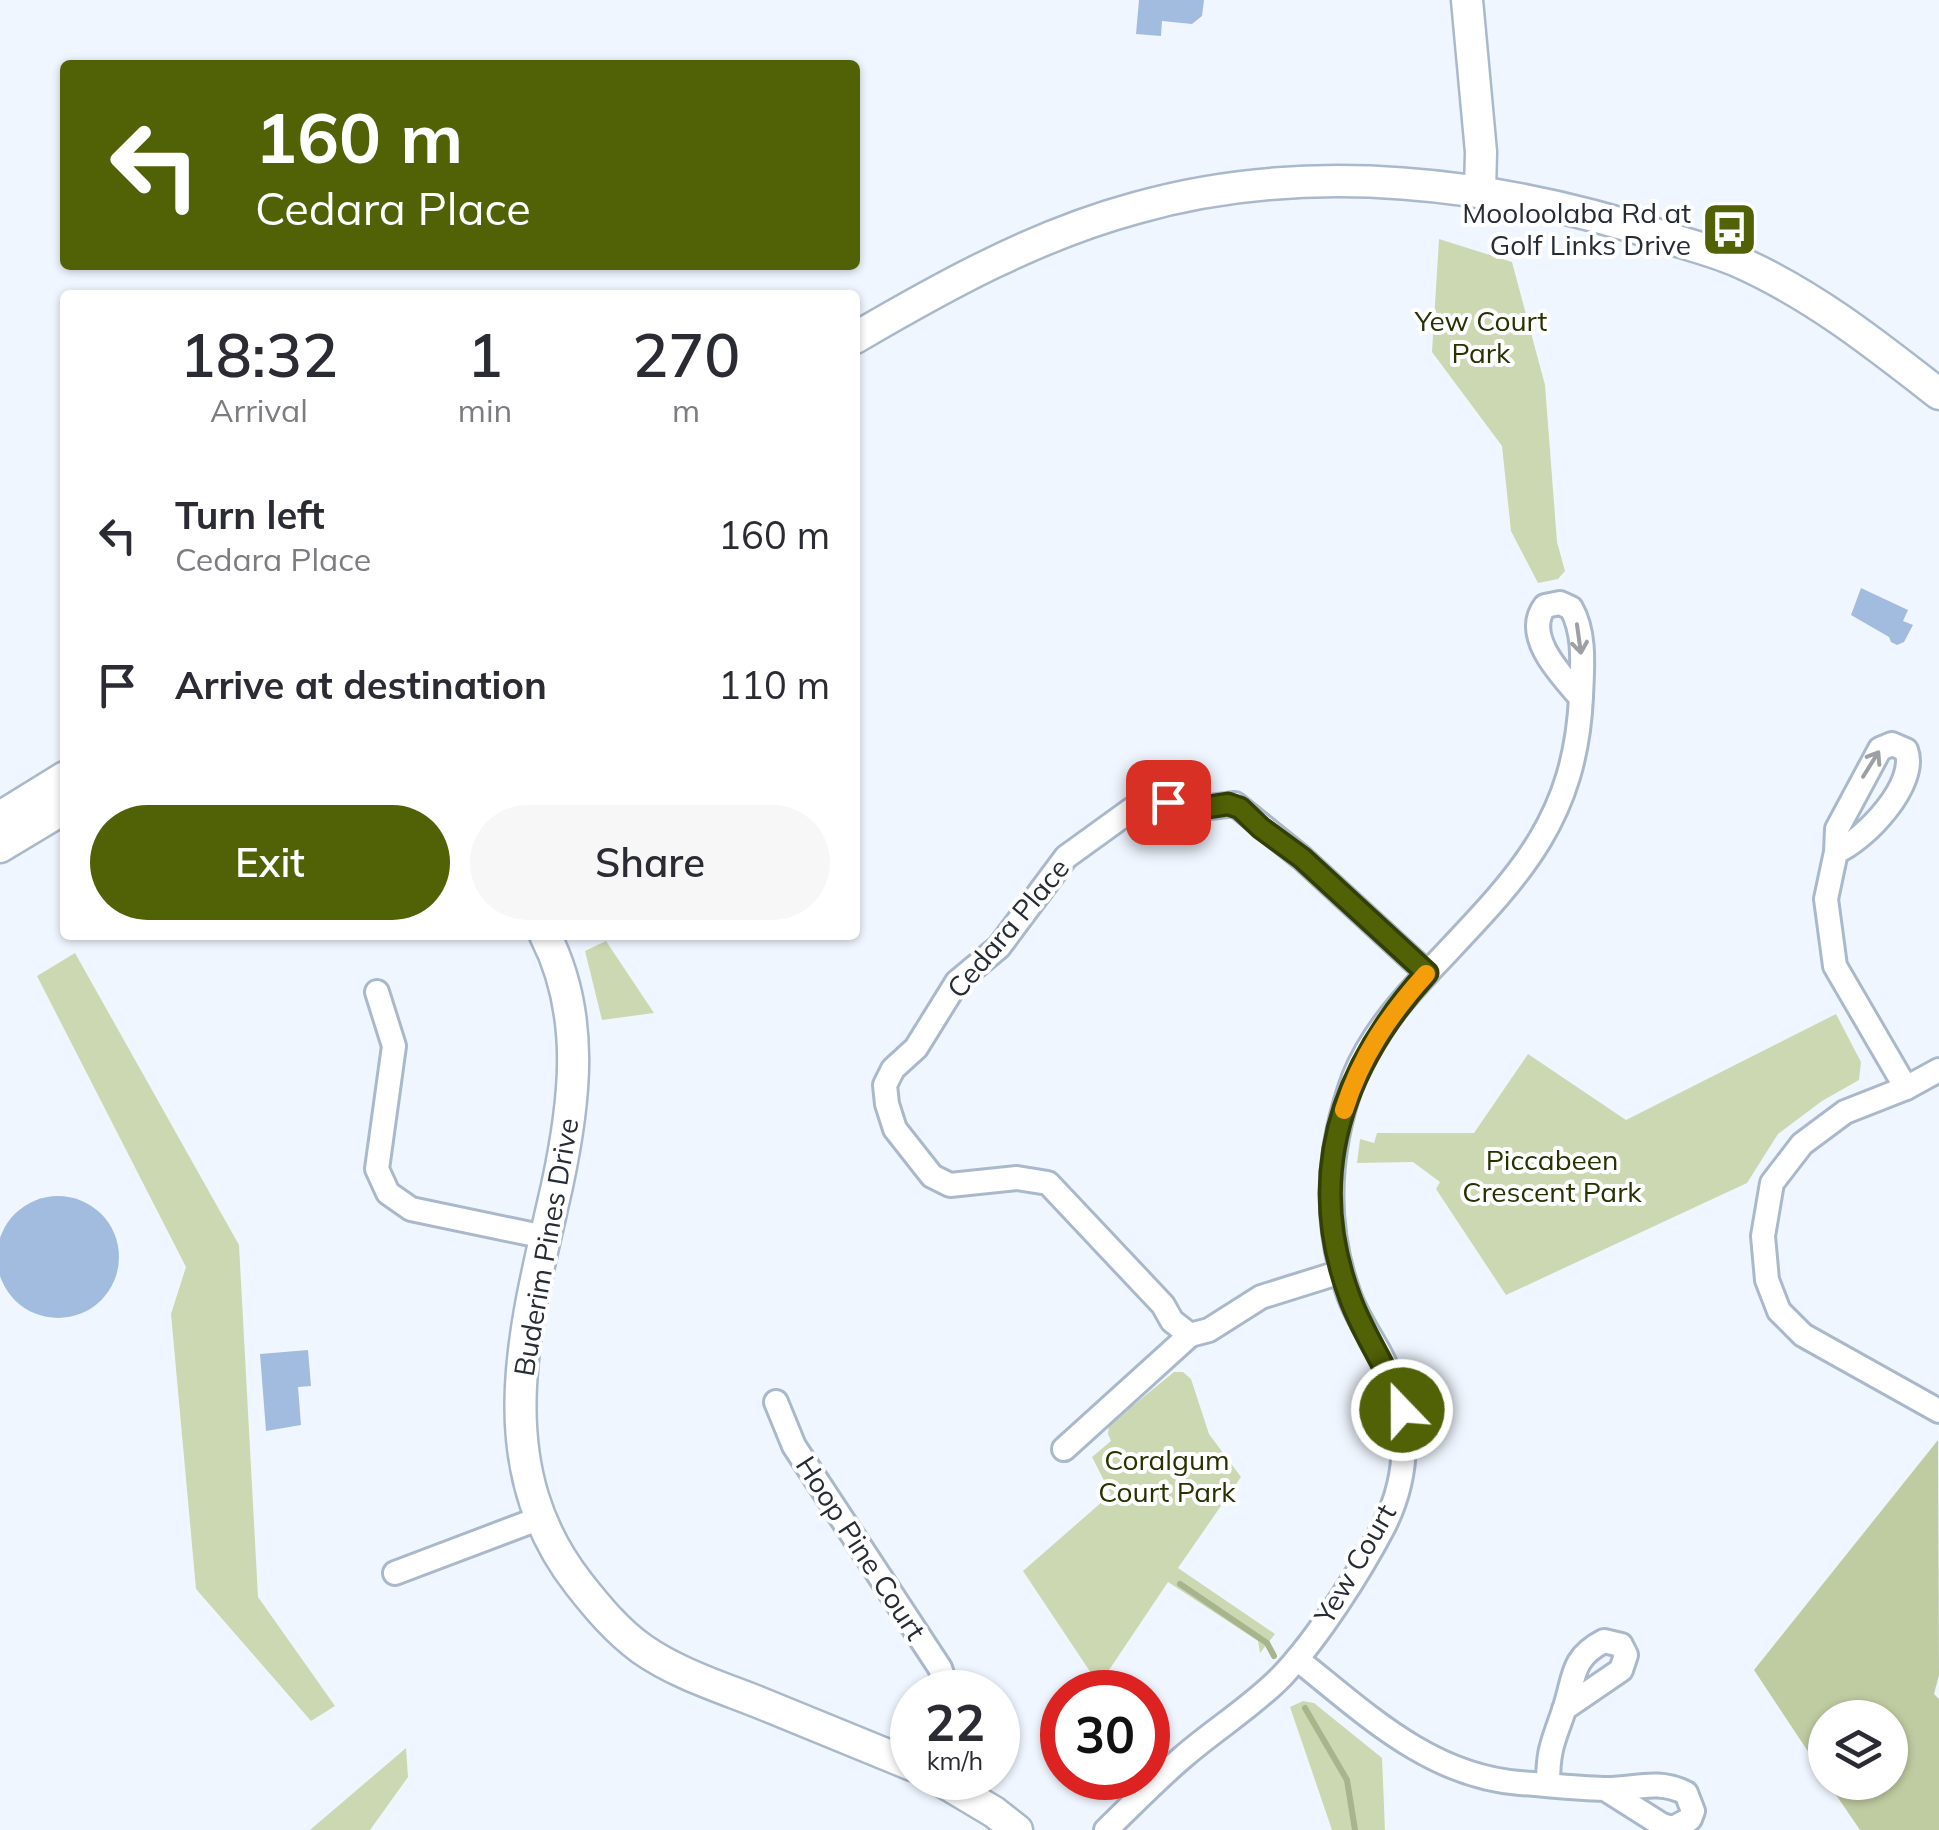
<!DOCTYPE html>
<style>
body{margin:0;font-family:Mulish,sans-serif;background:#f7f7f7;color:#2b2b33;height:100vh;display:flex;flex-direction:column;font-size:38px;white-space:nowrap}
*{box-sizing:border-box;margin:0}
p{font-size:32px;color:#7c7c81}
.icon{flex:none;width:55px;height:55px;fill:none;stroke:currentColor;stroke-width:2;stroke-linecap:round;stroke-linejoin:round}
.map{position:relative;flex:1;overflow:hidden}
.drawer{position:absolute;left:60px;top:290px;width:800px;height:650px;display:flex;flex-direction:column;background:#fff;border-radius:10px;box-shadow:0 2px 8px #0004}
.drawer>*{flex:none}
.banner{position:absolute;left:60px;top:60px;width:800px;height:210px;border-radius:10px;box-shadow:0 2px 8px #0004;background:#506106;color:#fff;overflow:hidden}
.controls{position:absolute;left:1808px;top:1700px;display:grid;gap:20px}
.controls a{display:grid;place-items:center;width:100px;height:100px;border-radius:50%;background:#fff;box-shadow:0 2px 8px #0004;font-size:50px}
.speed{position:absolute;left:890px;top:1670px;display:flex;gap:20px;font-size:50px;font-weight:700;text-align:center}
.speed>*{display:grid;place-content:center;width:130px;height:130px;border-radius:50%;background:#fff;box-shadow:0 2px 8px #0004;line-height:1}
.speed small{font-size:25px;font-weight:400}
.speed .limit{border:15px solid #d22;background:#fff;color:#111}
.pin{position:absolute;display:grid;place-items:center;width:85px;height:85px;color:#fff;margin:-42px;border-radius:20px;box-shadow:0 5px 15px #0006}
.me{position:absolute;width:110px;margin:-55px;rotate:338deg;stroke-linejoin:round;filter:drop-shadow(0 0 8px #0008)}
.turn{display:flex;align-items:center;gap:35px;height:210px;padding:0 30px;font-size:45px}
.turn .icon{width:130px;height:130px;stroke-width:2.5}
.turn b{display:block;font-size:70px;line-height:85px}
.eta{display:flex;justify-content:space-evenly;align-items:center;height:170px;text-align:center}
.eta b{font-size:60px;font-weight:600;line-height:70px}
.cta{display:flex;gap:20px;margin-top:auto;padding:20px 30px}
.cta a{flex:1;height:115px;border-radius:60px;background:#506106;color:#fff;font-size:40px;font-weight:600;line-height:115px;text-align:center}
.cta a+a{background:#f7f7f7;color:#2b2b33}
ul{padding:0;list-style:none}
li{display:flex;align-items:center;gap:30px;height:150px;padding:0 30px}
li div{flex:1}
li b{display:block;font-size:38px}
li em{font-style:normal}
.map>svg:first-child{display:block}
</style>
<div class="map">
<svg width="1939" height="1830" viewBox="0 0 1939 1830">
<rect width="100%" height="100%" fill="#f0f6ff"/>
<g fill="#ccd8b2">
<polygon points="1439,239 1512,262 1545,385 1557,542 1565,571 1558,579 1538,583 1511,531 1502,446 1432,352"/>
<polygon points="606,941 654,1013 602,1020 585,951"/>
<polygon points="75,953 239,1245 258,1597 335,1706 311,1721 196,1589 171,1314 186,1267 37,976"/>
<polygon points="1836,1014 1861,1062 1859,1080 1822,1101 1778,1134 1747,1183 1506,1295 1436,1189 1440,1182 1413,1162 1357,1163 1360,1139 1374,1143 1377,1133 1474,1133 1528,1054 1626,1120"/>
<polygon points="1174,1372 1183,1372 1191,1379 1209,1434 1241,1477 1178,1568 1275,1634 1260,1653 1258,1641 1168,1582 1099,1685 1023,1571 1111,1494 1092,1457 1111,1441 1108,1434 1109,1425"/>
<polygon points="1303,1701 1314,1703 1382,1758 1385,1830 1332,1830 1290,1707"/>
<polygon points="406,1748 408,1777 370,1830 310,1830"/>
</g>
<polygon fill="#bfcba1" points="1938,1440 1939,1675 1934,1694 1939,1699 1939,1830 1860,1830 1828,1783 1890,1782 1890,1718 1825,1718 1825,1777 1754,1670"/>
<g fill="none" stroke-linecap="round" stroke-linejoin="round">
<g stroke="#a8b48b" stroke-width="6">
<polyline points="1180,1584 1267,1643 1274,1656"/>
<polyline points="1305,1708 1347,1780 1355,1830"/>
</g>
</g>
<g fill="#a2bce0">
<polygon points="1139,0 1204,0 1202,16 1192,24 1162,21 1161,36 1136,34"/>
<polygon points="1861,588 1908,610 1903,621 1913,625 1904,642 1897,645 1891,642 1889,637 1851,615"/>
<circle cx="58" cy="1257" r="61"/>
<polygon points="308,1350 311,1386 298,1387 301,1425 266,1431 260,1354"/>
</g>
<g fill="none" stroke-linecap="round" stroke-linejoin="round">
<defs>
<g id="street">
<path d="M 1836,852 C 1865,840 1919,783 1906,750 L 1892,744 L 1880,749 L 1837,829 L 1836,852 L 1826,899 L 1835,966 L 1906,1088"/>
<polyline points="377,992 394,1046 377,1169 388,1193 411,1209 545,1237"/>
<polyline points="1939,1070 1906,1088 1845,1112 1802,1144 1772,1183 1763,1236 1767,1280 1779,1311 1803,1335 1939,1411"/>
<polyline points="1341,1272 1261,1297 1209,1330 1190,1335 1172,1321 1163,1305 1048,1183 1017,1178 950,1185 932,1176 895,1129 887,1104 885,1085 893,1069 916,1048 957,982 999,947 1066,857 1131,810 1149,804 1168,802 1202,808 1235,804 1302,858 1427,973"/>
<polyline points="776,1402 794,1446 940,1668 948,1692"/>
<polyline points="1064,1449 1190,1335"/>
<polyline points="395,1573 538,1519"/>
<path d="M 1297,1659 C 1365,1713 1429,1776 1520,1783 C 1548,1785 1576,1788 1604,1789 C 1634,1790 1656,1778 1686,1793 L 1693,1811 L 1690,1819 L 1673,1828 L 1662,1825 L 1605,1789"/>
<path d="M 1548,1785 C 1548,1746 1554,1741 1565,1707 C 1575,1676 1571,1658 1604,1641 L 1621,1645 L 1626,1655 L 1621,1670 L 1564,1709"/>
<path d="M 1106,1830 C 1131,1806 1156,1780 1183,1757 C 1215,1729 1252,1707 1282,1676 C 1318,1638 1360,1572 1384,1526 C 1413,1468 1409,1408 1379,1352 C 1368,1332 1355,1314 1348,1292 C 1323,1221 1328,1147 1354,1077 C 1371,1035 1402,1000 1433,967 C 1515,880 1575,824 1581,697 C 1582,669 1586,634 1571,608 L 1560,603 L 1545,606 C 1522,636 1562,676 1581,698"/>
</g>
<g id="secondary">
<polyline points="1467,0 1481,152 1480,191"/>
<path d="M 855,338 C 944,286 1036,235 1136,208 C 1309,159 1497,182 1665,237 C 1689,245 1714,251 1737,261 C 1812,294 1875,344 1939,394"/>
<polyline points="0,817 65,777"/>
<polyline points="0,847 65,808"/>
<path d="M 545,935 C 586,1015 575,1102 557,1186 C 526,1323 484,1463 579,1584 C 597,1607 617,1631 642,1649 C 676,1673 720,1687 758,1702 C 810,1723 861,1744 912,1765"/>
<polyline points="937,1778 994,1812 1017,1830"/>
</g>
</defs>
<use href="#street" stroke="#aab8cc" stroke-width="28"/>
<use href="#secondary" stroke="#aab8cc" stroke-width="35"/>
<use href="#street" stroke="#fff" stroke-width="22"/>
<use href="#secondary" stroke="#fff" stroke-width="30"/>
</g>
<defs><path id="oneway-shaft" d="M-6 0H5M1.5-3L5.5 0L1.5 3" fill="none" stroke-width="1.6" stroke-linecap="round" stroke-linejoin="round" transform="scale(2.5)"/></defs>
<g stroke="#9da0a3">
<use href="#oneway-shaft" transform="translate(1579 639) rotate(82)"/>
<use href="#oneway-shaft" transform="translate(1871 764) rotate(-58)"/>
</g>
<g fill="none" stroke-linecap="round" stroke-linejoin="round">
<defs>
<path id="route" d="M 1168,802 L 1202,808 L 1228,804 L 1240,808 L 1261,828 L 1302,858 L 1427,973 C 1342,1067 1304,1175 1350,1298 C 1364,1337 1390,1370 1402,1410"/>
</defs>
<use href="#route" stroke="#343f04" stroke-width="25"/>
<use href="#route" stroke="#506106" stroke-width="18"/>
<path stroke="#f59e0b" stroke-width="18" d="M 1344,1110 C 1361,1056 1389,1015 1426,974"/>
</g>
<defs>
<symbol id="bus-square" viewBox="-11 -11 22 22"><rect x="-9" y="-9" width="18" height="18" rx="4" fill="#506106" stroke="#fff"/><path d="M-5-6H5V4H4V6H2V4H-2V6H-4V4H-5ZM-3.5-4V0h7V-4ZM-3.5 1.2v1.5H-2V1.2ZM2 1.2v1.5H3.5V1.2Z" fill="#fff"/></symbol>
</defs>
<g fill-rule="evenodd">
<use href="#bus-square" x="1698" y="198" width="63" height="63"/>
</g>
<g text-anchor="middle" stroke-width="8" stroke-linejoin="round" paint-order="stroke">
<g font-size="28" fill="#262c33" stroke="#fff" text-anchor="end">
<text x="1691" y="223">Mooloolaba Rd at<tspan x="1691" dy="32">Golf Links Drive</tspan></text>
</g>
<g font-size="28" fill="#283201" stroke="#fff">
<text x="1481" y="331">Yew Court<tspan x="1481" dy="32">Park</tspan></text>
<text x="1552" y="1170">Piccabeen<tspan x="1552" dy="32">Crescent Park</tspan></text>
<text x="1167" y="1470">Coralgum<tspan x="1167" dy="32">Court Park</tspan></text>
</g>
<g font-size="28" fill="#262c33" stroke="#fff">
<text transform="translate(1008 928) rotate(-50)" y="10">Cedara Place</text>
<text transform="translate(546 1247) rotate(-80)" y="10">Buderim Pines Drive</text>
<text transform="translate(861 1548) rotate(57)" y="10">Hoop Pine Court</text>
<text transform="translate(1355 1564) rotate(-60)" y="10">Yew Court</text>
</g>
</g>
</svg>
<div class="controls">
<a><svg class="icon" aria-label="layers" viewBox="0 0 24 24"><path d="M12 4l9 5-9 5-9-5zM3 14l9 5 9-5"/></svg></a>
</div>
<div class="speed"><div>22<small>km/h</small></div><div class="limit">30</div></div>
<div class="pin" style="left:1168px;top:802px;background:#d93025"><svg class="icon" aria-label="arrive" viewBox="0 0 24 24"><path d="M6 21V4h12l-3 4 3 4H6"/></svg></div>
<svg class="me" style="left:1402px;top:1410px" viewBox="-20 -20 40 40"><circle r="17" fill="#506106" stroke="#fff" stroke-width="3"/><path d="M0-11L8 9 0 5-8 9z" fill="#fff"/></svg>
<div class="banner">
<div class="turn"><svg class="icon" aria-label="left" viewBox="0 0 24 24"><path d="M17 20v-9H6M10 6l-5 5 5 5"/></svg><div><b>160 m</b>Cedara Place</div></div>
</div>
<section class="drawer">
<div class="eta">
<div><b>18:32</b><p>Arrival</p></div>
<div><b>1</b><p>min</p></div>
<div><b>270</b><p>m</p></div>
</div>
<ul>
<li><svg class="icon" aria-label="left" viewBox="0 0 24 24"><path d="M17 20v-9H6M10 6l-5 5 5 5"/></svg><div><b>Turn left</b><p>Cedara Place</p></div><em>160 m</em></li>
<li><svg class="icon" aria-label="arrive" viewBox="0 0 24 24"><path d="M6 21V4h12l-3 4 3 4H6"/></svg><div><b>Arrive at destination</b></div><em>110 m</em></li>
</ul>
<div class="cta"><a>Exit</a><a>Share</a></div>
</section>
</div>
